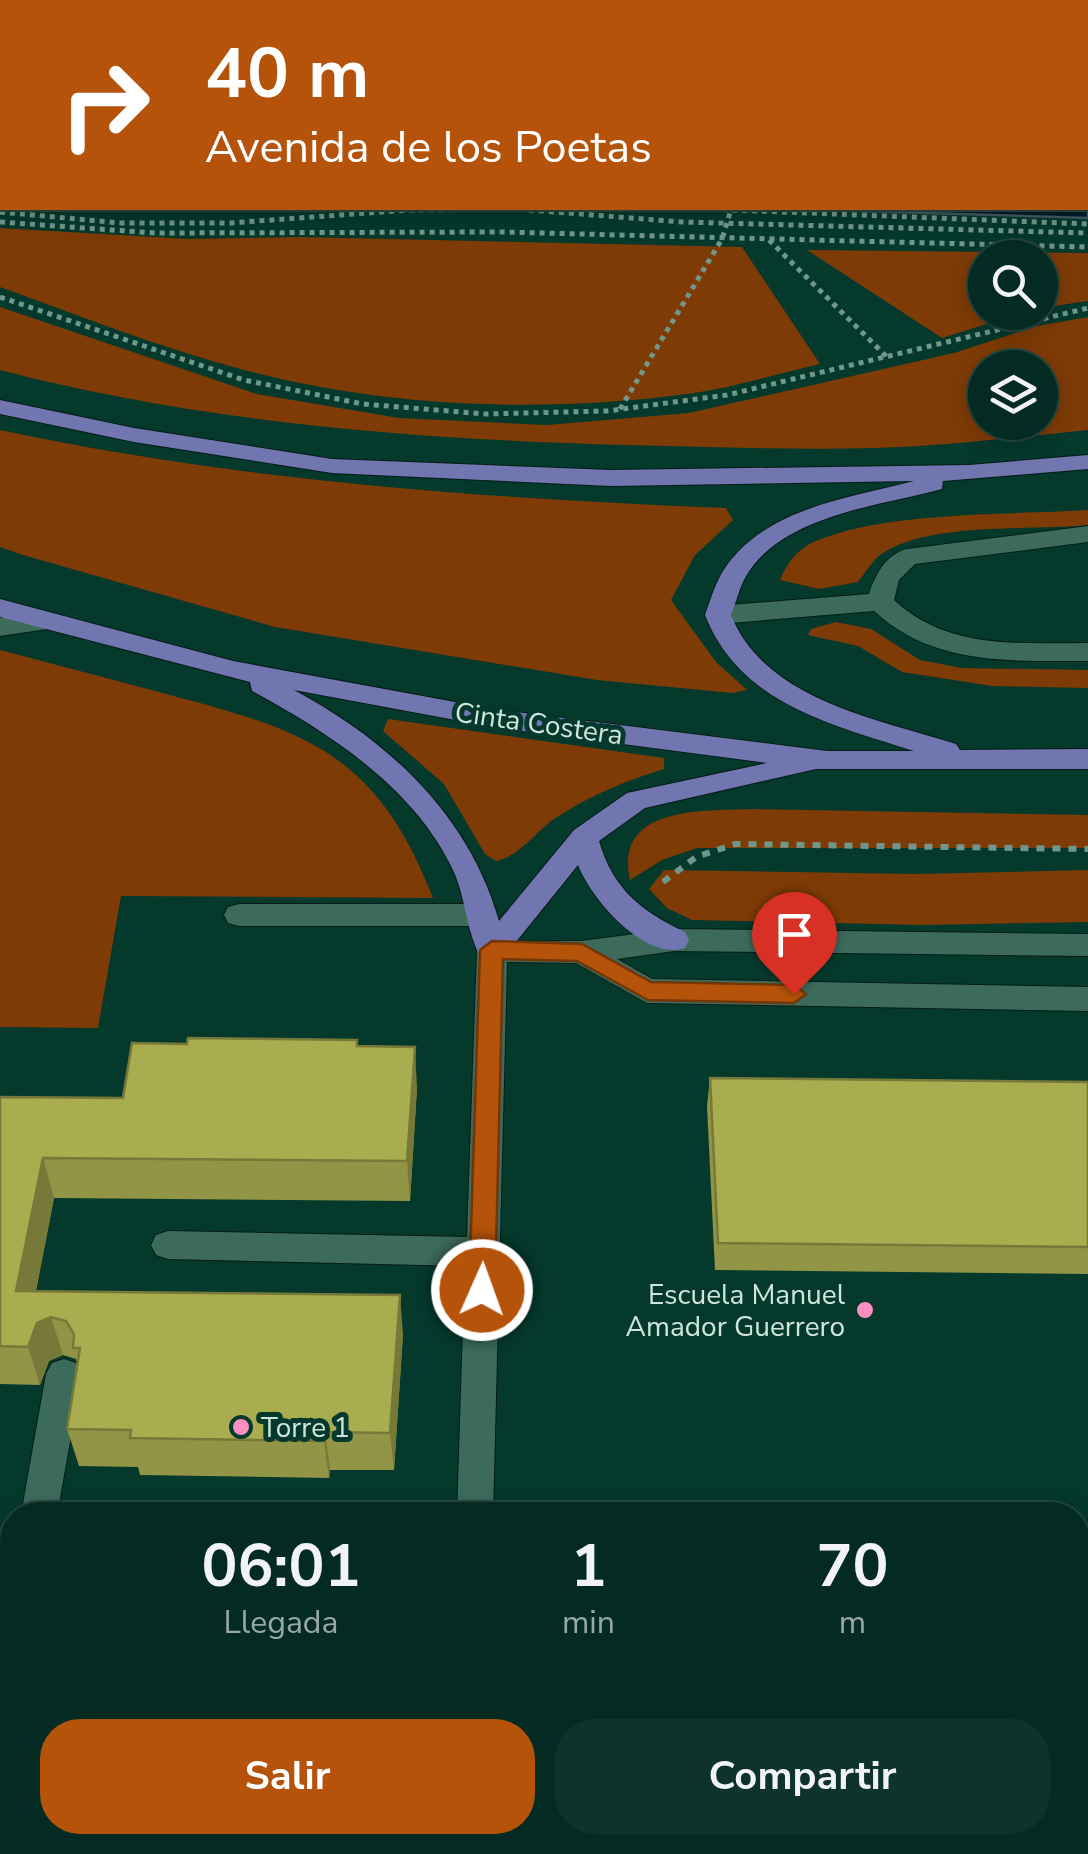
<!DOCTYPE html>
<html lang="es">
<style>
body{margin:0;font-family:"Nunito Sans",sans-serif;background:#0d332a;color:#f1f3f6;height:100vh;display:flex;flex-direction:column;font-size:38px;white-space:nowrap}
*{box-sizing:border-box;margin:0}
p{font-size:32px;color:#97a7a5}
.icon{flex:none;width:55px;height:55px;fill:none;stroke:currentColor;stroke-width:2;stroke-linecap:round;stroke-linejoin:round}
.map{position:relative;flex:1;overflow:hidden}
.panel{position:absolute;left:0px;top:1502px;width:1090px;height:352px;display:flex;flex-direction:column;background:#042b21;border-radius:40px 40px 0 0;box-shadow:0 5px 25px #0003,0 0 0 2px #25473f}
.panel>*{flex:none}
.top-card{position:absolute;left:0px;top:0px;width:1090px;height:210px;box-shadow:0 5px 25px #0003,0 0 0 2px #25473f;background:#b45309;color:#fff;overflow:hidden}
.buttons{position:absolute;left:968px;top:240px;display:grid;gap:20px}
.buttons a{display:grid;place-items:center;width:90px;height:90px;border-radius:50%;background:#042b21;box-shadow:0 5px 25px #0003,0 0 0 2px #25473f;font-size:50px}
.pin{position:absolute;display:grid;place-items:center;width:85px;height:85px;color:#fff;margin:-102px -42px;border-radius:50% 50% 50% 0;rotate:-45deg;box-shadow:0 0 10px #0007}
.pin .icon{rotate:45deg}
.me{position:absolute;width:110px;margin:-55px;rotate:2deg;stroke-linejoin:round;filter:drop-shadow(0 0 8px #0008)}
.turn{display:flex;align-items:center;gap:35px;height:210px;padding:0 40px;font-size:45px}
.turn .icon{width:130px;height:130px;stroke-width:2.5}
.turn b{display:block;font-size:70px;line-height:85px}
.eta{display:flex;justify-content:space-evenly;align-items:center;height:170px;text-align:center}
.eta b{font-size:60px;font-weight:700;line-height:70px}
.cta{display:flex;gap:20px;margin-top:auto;padding:20px 40px}
.cta a{flex:1;height:115px;border-radius:40px;background:#b45309;color:#fff;font-size:40px;font-weight:700;line-height:115px;text-align:center}
.cta a+a{background:#0d332a;color:#f1f3f6}
.map>svg:first-child{display:block}
</style>
<div class="map">
<svg width="1088" height="1854" viewBox="0 0 1088 1854">
<rect width="100%" height="100%" fill="#05392c"/>
<g fill="#7e3b06" fill-rule="evenodd">
<path d="M 0,228 L 188,239 L 300,237 L 742,247 L 820,364 C 776,374 732,388 687,394 C 540,413 388,408 244,370 C 161,348 80,316 0,287 Z"/>
<polygon points="807,250 1088,253 1088,301 1040,308 1040,258 985,258 985,312 1022,313 942,338"/>
<path d="M 0,307 L 257,394 L 399,418 L 547,425 L 689,413 L 954,353 L 1037,326 L 1088,317 L 1088,430 C 1018,437 946,446 876,448 C 793,450 708,447 625,445 C 416,439 203,423 0,370 ZM 985,368 L 1040,368 L 1040,422 L 985,422 Z"/>
<path d="M 0,430 C 239,481 482,498 726,508 L 733,520 L 695,555 L 671,600 L 716,662 L 747,690 L 732,693 L 597,680 L 275,627 L 23,555 L 0,547 Z"/>
<path d="M 1088,510 L 1088,525 C 1030,531 931,522 883,553 C 873,559 865,573 858,582 L 819,589 L 780,580 C 787,563 798,548 816,541 C 886,511 1010,515 1088,510 Z"/>
<polygon points="836,622 871,629 920,660 962,668 1088,670 1088,688 992,686 902,672 858,646 808,635 811,629"/>
<path d="M 0,650 C 57,665 114,680 170,695 C 310,732 377,755 433,898 L 121,896 L 98,1028 L 0,1027 Z"/>
<path d="M 388,719 L 664,758 L 664,769 C 624,781 589,796 554,819 C 534,833 520,856 496,861 L 485,854 L 444,784 L 383,731 Z"/>
<path d="M 752,809 L 1088,815 L 1088,848 L 697,848 L 662,860 L 630,880 C 614,806 701,811 752,809 Z"/>
<polygon points="664,870 916,874 1088,870 1088,922 924,925 692,920 667,908 649,889"/>
</g>
<polygon fill="#001b29" stroke="#3e585f" stroke-width="2.5" points="0,0 1088,0 1088,218 762,208 1088,208 1088,2 2,2 2,205"/>
<g fill="none" stroke-linecap="round" stroke-linejoin="round">
<defs>
<g id="minor">
<path d="M 1088,526 L 1088,542 L 915,564 L 899,580 L 894,600 C 948,650 1018,643 1088,643 L 1088,661 C 1012,661 933,666 874,611 L 718,624 L 705,615 L 718,606 L 869,594 C 875,575 886,554 907,549 Z"/>
<polygon points="45,613 54,616 58,622 54,628 0,636 0,618"/>
<polygon points="239,904 481,904 492,907 496,915 492,923 481,926 239,926 228,923 224,915 228,907"/>
<polygon points="674,929 1088,934 1088,956 674,951 617,959 652,979 1088,987 1088,1011 647,1003 576,963 507,962 493,1515 457,1515 465,1266 168,1259 156,1255 151,1245 156,1235 168,1231 467,1237 477,950 481,942 581,941"/>
<polygon points="64,1359 76,1363 82,1374 57,1515 21,1515 46,1374 52,1363"/>
<rect x="0" y="1594" width="12" height="36"/>
<rect x="1078" y="1622" width="10" height="36"/>
<polygon points="461,1842 501,1842 502,1854 462,1854"/>
</g>
<path id="major" d="M 0,400 L 134,428 L 332,459 L 611,470 L 969,465 L 1088,455 L 1088,469 L 943,481 L 942,489 C 880,506 780,515 745,578 C 739,589 736,603 731,615 C 765,700 877,719 956,744 L 960,750 L 1088,749 L 1088,769 L 816,769 L 645,808 L 599,841 C 613,889 641,911 685,932 L 689,940 L 685,948 C 644,961 591,899 578,865 L 503,958 L 481,958 C 466,931 466,898 453,870 C 414,787 329,733 252,691 L 250,682 L 0,617 L 0,599 L 233,661 L 493,709 L 827,751 L 914,751 C 831,724 740,704 705,615 C 711,598 716,580 727,565 C 770,507 849,498 914,481 L 611,486 L 332,473 L 134,442 L 0,414 ZM 294,690 L 493,727 L 767,763 L 627,793 L 574,830 L 499,921 C 469,815 389,741 294,690 Z"/>
</defs>
<use href="#minor" stroke="#051d16" stroke-width="2"/>
<use href="#major" stroke="#051d16" stroke-width="2"/>
<g stroke="#71968b" stroke-width="5" stroke-dasharray="5 5" stroke-linecap="butt">
<polyline points="682,208 1088,224"/>
<polyline points="206,209 244,208"/>
<polyline points="0,212 121,223 230,223 409,210 517,209 682,222 1088,233"/>
<polyline points="0,222 155,233 502,232 1088,247"/>
<polyline points="769,240 887,357"/>
<polyline points="0,297 244,380 363,404 485,414 607,411 727,395 1088,308"/>
<polyline points="620,409 722,239 730,213"/>
</g>
<polyline stroke="#71968b" stroke-width="6" stroke-dasharray="8 8" stroke-linecap="butt" points="663,882 696,857 735,844 1088,849"/>
<use href="#minor" fill="#3c6b5c" fill-rule="evenodd"/>
<use href="#major" fill="#7176b1" fill-rule="evenodd"/>
</g>
<g fill="#919545">
<polygon points="357,1040 358,1046 417,1088 410,1201 54,1198 36,1291 403,1334 394,1470 330,1470 329,1478 140,1475 138,1467 79,1466 67,1429 78,1365 76,1359 63,1355 49,1361 40,1385 0,1384 0,1097 123,1098 187,1044"/>
<polygon points="710,1078 1088,1082 1088,1274 715,1270 707,1106"/>
<polygon points="1088,1822 1088,1854 1078,1842 1085,1840 1083,1833"/>
</g>
<g fill="#767938">
<polygon points="415,1047 417,1088 410,1201 407,1161"/>
<polygon points="43,1158 54,1198 28,1330 16,1291"/>
<polygon points="400,1295 403,1334 394,1470 390,1433"/>
<polygon points="51,1317 63,1355 49,1361 40,1385 28,1347 37,1323"/>
<polygon points="325,1432 330,1470 329,1478 324,1441"/>
<polygon points="207,1842 214,1842 213,1854 207,1854"/>
</g>
<g fill="#a9ad50" stroke="#767938" stroke-width="2.5">
<polygon points="188,1038 357,1040 357,1046 415,1047 407,1161 43,1158 16,1291 400,1295 390,1433 325,1432 324,1441 130,1438 131,1430 67,1429 80,1348 73,1348 74,1334 66,1321 51,1317 37,1323 28,1347 0,1346 0,1097 123,1098 132,1043 187,1044"/>
<polygon points="710,1078 1088,1082 1088,1247 718,1243"/>
<polygon points="0,1685 12,1685 12,1842 207,1842 207,1854 0,1854"/>
<polygon points="1078,1840 1088,1840 1088,1854 512,1854 512,1842 1078,1842"/>
</g>
<polygon fill="#b45309" stroke="#753606" stroke-width="2.5" points="492,941 582,944 651,982 794,985 806,994 794,1003 648,1000 577,961 503,959 495,1290 482,1301 469,1290 480,950"/>
<g fill="#fc8fc2" stroke="#05392c" stroke-width="4">
<circle cx="865" cy="1310" r="10"/>
<circle cx="241" cy="1427" r="10"/>
</g>
<g text-anchor="middle" stroke-width="10" stroke-linejoin="round" paint-order="stroke">
<g font-size="28" fill="#cde5dc" stroke="#05392c">
<text transform="translate(539 723) rotate(8)" y="10">Cinta Costera</text>
</g>
<g font-size="28" fill="#cde5dc" stroke="#05392c" text-anchor="end">
<text x="845" y="1304">Escuela Manuel<tspan x="845" dy="32">Amador Guerrero</tspan></text>
<text x="261" y="1437" text-anchor="start">Torre 1</text>
</g>
</g>
</svg>
<div class="buttons">
<a><svg class="icon" aria-label="search" viewBox="0 0 24 24"><circle cx="10" cy="10" r="6"/><path d="M15 15l6 6"/></svg></a>
<a><svg class="icon" aria-label="layers" viewBox="0 0 24 24"><path d="M12 4l9 5-9 5-9-5zM3 14l9 5 9-5"/></svg></a>
</div>
<div class="pin" style="left:794px;top:994px;background:#d93025"><svg class="icon" aria-label="arrive" viewBox="0 0 24 24"><path d="M6 21V4h12l-3 4 3 4H6"/></svg></div>
<svg class="me" style="left:482px;top:1290px" viewBox="-20 -20 40 40"><circle r="17" fill="#b45309" stroke="#fff" stroke-width="3"/><path d="M0-11L8 9 0 5-8 9z" fill="#fff"/></svg>
<div class="top-card">
<div class="turn"><svg class="icon" aria-label="right" viewBox="0 0 24 24"><path d="M7 20v-9h11M14 6l5 5-5 5"/></svg><div><b>40 m</b>Avenida de los Poetas</div></div>
</div>
<section class="panel">
<div class="eta">
<div><b>06:01</b><p>Llegada</p></div>
<div><b>1</b><p>min</p></div>
<div><b>70</b><p>m</p></div>
</div>
<div class="cta"><a>Salir</a><a>Compartir</a></div>
</section>
</div>
